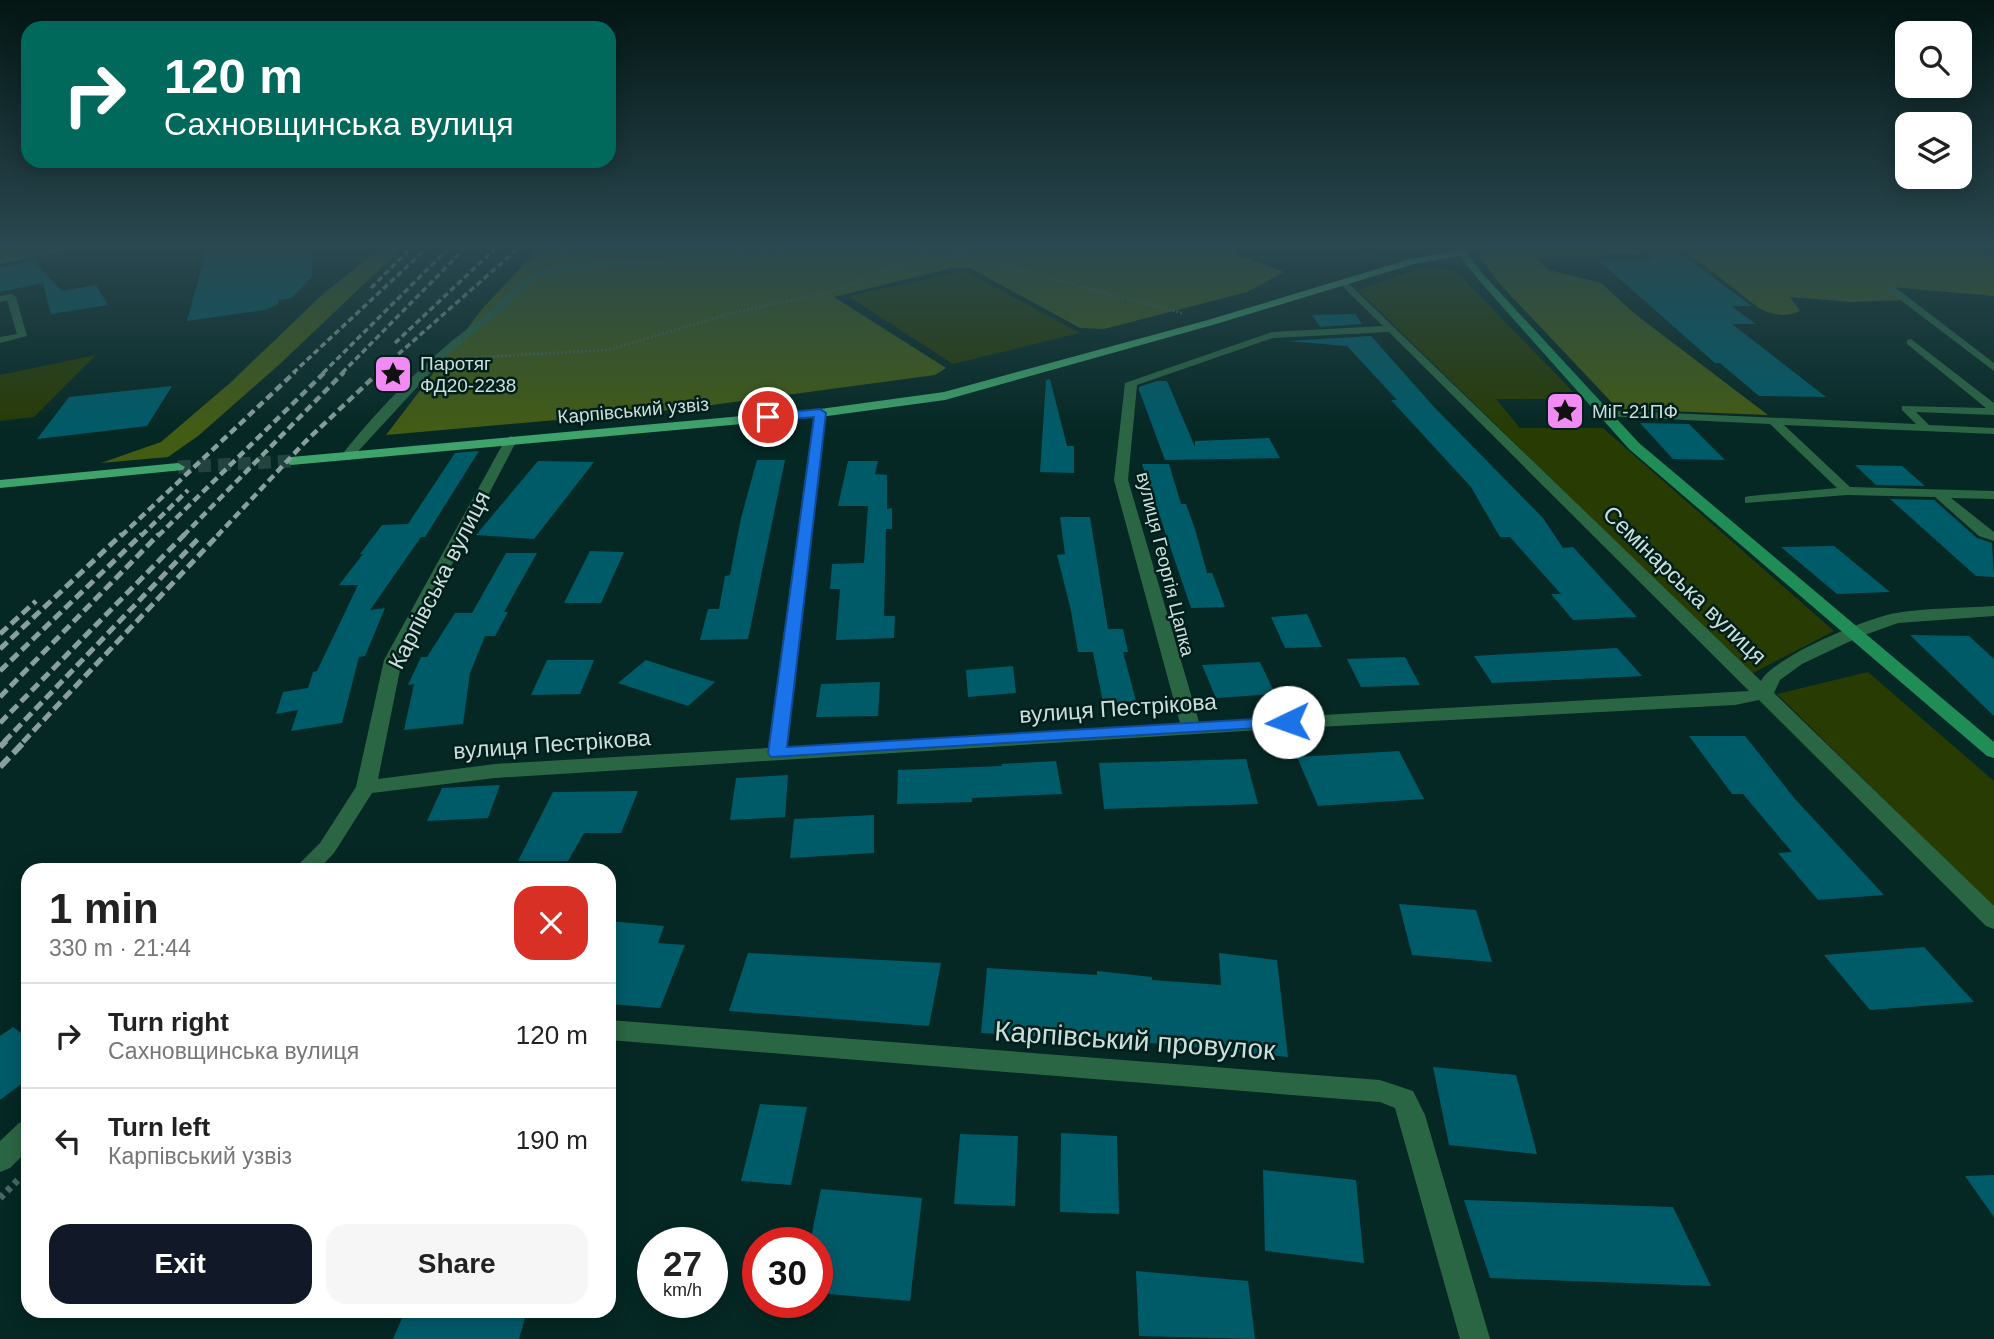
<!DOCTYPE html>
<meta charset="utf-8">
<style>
body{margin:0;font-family:Helvetica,sans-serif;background:#f6f6f6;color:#222;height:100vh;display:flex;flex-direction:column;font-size:26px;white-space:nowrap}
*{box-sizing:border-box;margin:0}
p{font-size:23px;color:#767676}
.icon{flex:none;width:38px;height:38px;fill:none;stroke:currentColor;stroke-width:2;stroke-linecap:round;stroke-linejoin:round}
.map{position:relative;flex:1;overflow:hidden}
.panel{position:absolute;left:21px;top:863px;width:595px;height:455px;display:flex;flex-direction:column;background:#fff;border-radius:21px;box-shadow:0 4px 18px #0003}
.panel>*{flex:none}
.hud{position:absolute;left:21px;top:21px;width:595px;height:147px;border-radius:21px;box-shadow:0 4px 18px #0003;background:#00695c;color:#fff;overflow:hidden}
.fabs{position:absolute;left:1895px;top:21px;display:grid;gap:14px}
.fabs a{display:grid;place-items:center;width:77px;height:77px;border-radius:14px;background:#fff;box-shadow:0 4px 18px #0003;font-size:35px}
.speed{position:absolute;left:637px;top:1227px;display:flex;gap:14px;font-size:35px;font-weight:700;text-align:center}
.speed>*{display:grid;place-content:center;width:91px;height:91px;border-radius:50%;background:#fff;box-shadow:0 4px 18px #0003;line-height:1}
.speed small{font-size:18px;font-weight:400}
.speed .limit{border:10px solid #d22;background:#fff;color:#111}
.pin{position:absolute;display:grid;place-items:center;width:60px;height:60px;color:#fff;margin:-30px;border:4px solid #fff;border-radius:50%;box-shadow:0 2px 7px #0007}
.me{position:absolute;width:77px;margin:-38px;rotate:267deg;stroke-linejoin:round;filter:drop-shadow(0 0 5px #0008)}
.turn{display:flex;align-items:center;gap:24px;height:147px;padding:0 28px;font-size:32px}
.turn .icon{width:91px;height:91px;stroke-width:2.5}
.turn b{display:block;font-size:49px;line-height:60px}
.round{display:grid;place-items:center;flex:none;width:74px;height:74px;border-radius:21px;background:#f6f6f6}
.head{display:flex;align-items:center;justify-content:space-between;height:119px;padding:0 28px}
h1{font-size:42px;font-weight:700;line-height:52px}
.action{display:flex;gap:14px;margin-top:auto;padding:14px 28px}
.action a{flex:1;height:80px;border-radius:21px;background:#111827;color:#fff;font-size:28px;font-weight:700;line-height:80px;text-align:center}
.action a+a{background:#f6f6f6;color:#222}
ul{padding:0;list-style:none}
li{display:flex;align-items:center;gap:21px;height:105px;padding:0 28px;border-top:2px solid #e0e0e0}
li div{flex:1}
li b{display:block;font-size:26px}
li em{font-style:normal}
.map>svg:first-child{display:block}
</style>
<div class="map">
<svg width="1994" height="1339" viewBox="0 0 1994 1339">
<rect width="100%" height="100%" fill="#052824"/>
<polygon fill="#043430" points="1276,245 1372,245 1374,257"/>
<g fill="#283b03">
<polygon points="1420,268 1455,270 1580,399 1496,399 1520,428 1603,428 1834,631 1751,674 1358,290"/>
<polygon points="965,271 1080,333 953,364 848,296"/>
<polygon points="96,355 34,417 0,421 0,375"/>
<polygon points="1868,672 1994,781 1994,908 1777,694"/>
</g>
<g fill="#435c14">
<polygon points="0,245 75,245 0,258"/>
<polygon points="385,245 405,245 281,363 198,436 168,457 101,463 161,442 230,383 324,293"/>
<polygon points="542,245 924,245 939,249 954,245 1234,245 1235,254 1284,272 1247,292 1104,329 1080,328 970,268 952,268 834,297 946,368 935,375 682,409 386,435 483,308"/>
<polygon points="1479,245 1631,245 1639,254 1546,256 1538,260 1549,270 1601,283 1635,314 1768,415 1618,409 1498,282 1480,257"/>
<path d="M 1678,245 L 1972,245 L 1994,259 L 1994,296 L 1891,287 L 1906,300 L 1851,302 L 1790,297 L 1800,311 C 1786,317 1775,316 1760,309 Z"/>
</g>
<g fill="#005b69">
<polygon points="208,245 280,245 281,250 313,249 312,276 292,298 278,300 278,304 265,310 187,321"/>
<polygon points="1636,245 1669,245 1752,306 1731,306 1756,324 1732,324 1826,397 1759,396 1720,363 1715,363 1597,259 1654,259"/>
<polygon points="33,261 62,291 96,285 108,305 51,314 43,283 0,292 0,267"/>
<polygon points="1355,314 1362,324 1320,327 1312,315"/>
<polygon points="1371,336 1435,408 1543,518 1563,548 1573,547 1637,617 1573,620 1551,594 1561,594 1510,537 1500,537 1471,487 1391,400 1397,400 1347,346 1286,341"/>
<polygon points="1050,379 1067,446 1074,446 1074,473 1040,472 1046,380"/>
<polygon points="1157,381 1167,381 1195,447 1195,441 1269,438 1280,458 1165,460 1139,390 1139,387"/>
<polygon points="172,386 147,426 37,439 69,397"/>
<polygon points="1640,423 1689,424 1725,460 1673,459"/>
<polygon points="479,451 425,537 421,537 370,610 385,608 365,656 359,657 342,723 291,731 298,710 276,714 283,692 308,688 313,672 317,671 358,585 339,585 363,554 360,554 382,525 408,524 455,453"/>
<polygon points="757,460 785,460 748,639 700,640 708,609 719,609 725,576 730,575 741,518"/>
<polygon points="538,461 594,462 534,539 476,535"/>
<polygon points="848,461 878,461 875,474 887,475 887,509 892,508 892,529 886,529 884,616 895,616 894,638 836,640 840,589 830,589 832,564 864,563 868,506 838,506"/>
<polygon points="1142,464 1169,464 1181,504 1186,504 1195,529 1207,573 1212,573 1225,607 1191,608"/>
<polygon points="1855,465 1902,466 1925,486 1876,485"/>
<polygon points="1890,499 1934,500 1977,538 1992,543 1994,577 1976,576"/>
<polygon points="1060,517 1090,517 1108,629 1123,629 1128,652 1123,652 1136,701 1103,703 1093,652 1078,652 1071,611 1057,555 1065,554"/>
<polygon points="1834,546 1890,592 1837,594 1781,547"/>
<polygon points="590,551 624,552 601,603 564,603"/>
<polygon points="506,553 537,553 504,612 508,612 495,636 485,636 470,673 463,724 404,730 414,684 408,685 421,657 427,657 455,613 472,613"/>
<polygon points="1307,614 1322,647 1285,648 1271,617"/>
<polygon points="1910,635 1969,636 1994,659 1994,716"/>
<polygon points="1617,648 1642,676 1492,683 1474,656"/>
<polygon points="1405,657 1420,685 1361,687 1347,659"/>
<polygon points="547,660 594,660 580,694 531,695"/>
<polygon points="646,660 664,666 715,682 688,706 618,683"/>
<polygon points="1260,662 1275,694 1216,698 1202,665"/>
<polygon points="1013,666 1016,693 968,697 966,670"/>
<polygon points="880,682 878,716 816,717 821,684"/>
<polygon points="1689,736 1745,736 1795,799 1884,895 1818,900 1778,853 1792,852 1743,794 1732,794"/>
<polygon points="1399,751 1424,799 1318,806 1297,757"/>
<polygon points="1246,759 1258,804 1104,809 1099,763"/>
<polygon points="1056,761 1062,794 972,798 972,802 897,804 898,770 1002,766 1001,764"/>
<polygon points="788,775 785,817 730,820 736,778"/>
<polygon points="500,785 488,818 427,821 442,788"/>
<polygon points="638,791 621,833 584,833 568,861 518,861 553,792"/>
<polygon points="874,815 874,853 790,858 794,819"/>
<polygon points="1399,904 1476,910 1492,962 1412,955"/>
<polygon points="609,921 664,926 658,943 685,945 660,1008 609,1004"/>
<polygon points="1924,947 1974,1002 1870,1010 1824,955"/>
<polygon points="748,953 941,963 929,1026 729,1011"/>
<polygon points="1219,953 1277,960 1288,1057 1072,1035 1072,1038 981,1033 987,968 1097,975 1097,971 1152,977 1152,980 1221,985"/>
<polygon points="13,1027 28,1038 28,1079 0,1100 0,1036"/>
<polygon points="1433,1067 1516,1075 1537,1154 1449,1145"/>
<polygon points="760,1104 807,1107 791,1185 741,1181"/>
<polygon points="1061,1133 1117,1136 1119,1214 1060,1212"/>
<polygon points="960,1134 1018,1136 1015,1206 954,1204"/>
<polygon points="1263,1170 1356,1180 1364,1263 1265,1251"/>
<polygon points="1994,1175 1994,1217 1965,1176"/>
<polygon points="821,1189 922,1198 910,1301 817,1293 817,1242 810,1242"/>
<polygon points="1464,1200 1673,1207 1711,1286 1490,1278"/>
<polygon points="1136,1271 1248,1281 1255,1339 1139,1336"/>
<polygon points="405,1311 527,1311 519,1339 393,1339"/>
</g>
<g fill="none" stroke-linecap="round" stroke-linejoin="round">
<polyline stroke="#23433f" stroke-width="13" stroke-dasharray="13 7" stroke-linecap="butt" points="178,467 291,461"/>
<g stroke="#4a6763" stroke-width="2.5" stroke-dasharray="2 2" stroke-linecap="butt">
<polyline points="925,245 1182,313"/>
<polyline points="559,255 567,245"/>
<polyline points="465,358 608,350 732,313 828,293 947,245"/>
</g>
<polyline stroke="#4a6763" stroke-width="7" stroke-dasharray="5 5" stroke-linecap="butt" points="0,1198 20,1178"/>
<g fill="#2b6644" fill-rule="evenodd">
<path d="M 789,245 L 803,245 L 768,256 L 737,260 L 610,266 L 542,276 L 529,284 L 501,311 L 444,358 L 350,460 L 342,460 L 340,457 C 369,420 403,384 438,353 C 454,338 472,326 488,313 C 507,297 521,275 547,269 C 627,252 710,266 789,245 Z"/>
<polygon points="1886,285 1892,285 1994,363 1994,371 1886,289"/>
<polygon points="11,294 16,297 27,336 0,343 0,337 17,334 7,300 0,302 0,296"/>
<polygon points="1911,339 1994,403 1994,415 1916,412 1929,425 1994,428 1994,434 1784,425 1850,487 1994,491 1994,499 1951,498 1994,532 1994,541 1979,536 1935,497 1847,495 1745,503 1745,497 1750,496 1837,488 1770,424 1602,416 1596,413 1602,410 1916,424 1902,410 1902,406 1986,408 1907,344 1907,340"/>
</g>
<g fill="#2b6644" fill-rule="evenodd">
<polygon points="71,245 91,245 0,264 0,258"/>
<path d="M 1345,280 L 1761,681 C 1773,657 1869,617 1896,613 C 1928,608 1962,608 1994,606 L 1994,616 L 1898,623 L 1859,637 L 1802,664 L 1780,680 L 1774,693 L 1994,906 L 1994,929 L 1986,926 L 1759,700 L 1735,705 L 1260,730 L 495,778 L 372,793 L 334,853 L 318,870 L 293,870 L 320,843 L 356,787 L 384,660 L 505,440 L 511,436 L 517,440 L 402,660 L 378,779 L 495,764 L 768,748 L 814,413 L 820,409 L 826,413 L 787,747 L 1180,723 L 1114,480 L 1125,383 L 1272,332 L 1383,326 L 1341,285 L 1341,281 ZM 1389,332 L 1749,691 L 1199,722 L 1128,480 L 1137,385 L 1273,338 Z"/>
<polygon points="609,1020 1380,1080 1413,1091 1425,1115 1490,1339 1460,1339 1395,1108 1380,1102 609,1040"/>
<polygon points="28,1120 28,1150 10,1168 0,1172 0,1141 19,1123"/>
</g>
<polygon fill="#208c56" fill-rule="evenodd" points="1460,251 1466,251 1482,273 1639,443 1994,742 1994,758 1987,756 1629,449 1476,277 1458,253"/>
<g fill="#3fa46c" fill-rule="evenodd">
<polygon points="1455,245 1465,245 1466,255 1414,264 1216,324 945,400 820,417 291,465 284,461 291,457 820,409 944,392 1208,320 1410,259 1458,251"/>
<polygon points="178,463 185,467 183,470 0,488 0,480"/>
</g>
<g stroke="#88a09d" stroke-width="3.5" stroke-dasharray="6 3.5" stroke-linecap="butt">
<polyline points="371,288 414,245"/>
<polyline points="395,343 499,245"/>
<polyline points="293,373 430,245"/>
<polyline points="323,373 452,245"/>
<polyline points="342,373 468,245"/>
<polyline points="377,373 522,245"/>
</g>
<g stroke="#88a09d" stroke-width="4.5" stroke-dasharray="8 4.5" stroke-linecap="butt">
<polyline points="121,536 295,372"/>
<polyline points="141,536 188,490"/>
<polyline points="158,536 325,372"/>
<polyline points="183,536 344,372"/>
<polyline points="217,536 306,441 379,372"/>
</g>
<g stroke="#88a09d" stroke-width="5" stroke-dasharray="10 5" stroke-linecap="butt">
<polyline points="0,634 36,601"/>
<polyline points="0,649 122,534"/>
<polyline points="0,671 142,534"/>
<polyline points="0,697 159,534"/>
<polyline points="0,723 185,534"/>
<polyline points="4,742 199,538"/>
<polyline points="23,742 219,534"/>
</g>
<g stroke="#88a09d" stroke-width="6" stroke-dasharray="13 6" stroke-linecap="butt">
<polyline points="0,747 6,741"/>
<polyline points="0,767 25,741"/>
</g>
</g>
<linearGradient id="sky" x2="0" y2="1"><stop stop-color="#031614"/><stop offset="0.57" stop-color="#2a4850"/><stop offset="1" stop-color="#2a4850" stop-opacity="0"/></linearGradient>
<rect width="1994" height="432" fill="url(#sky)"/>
<polygon fill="#1a73e8" stroke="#114b97" stroke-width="2" points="820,409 826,413 787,747 1288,717 1296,722 1294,726 771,757 768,753 814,417 768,421 763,417 768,414"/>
<defs>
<symbol id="sight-square" viewBox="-11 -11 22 22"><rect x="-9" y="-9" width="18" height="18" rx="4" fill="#f28af3" stroke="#001f1b"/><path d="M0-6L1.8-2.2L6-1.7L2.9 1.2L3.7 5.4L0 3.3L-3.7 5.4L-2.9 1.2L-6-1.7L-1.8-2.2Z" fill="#111"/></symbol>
</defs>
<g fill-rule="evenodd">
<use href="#sight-square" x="371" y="352" width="44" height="44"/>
<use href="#sight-square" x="1543" y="389" width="44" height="44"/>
</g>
<g text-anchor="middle" stroke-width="5" stroke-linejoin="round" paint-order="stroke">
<g font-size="19" fill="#ccdedb" stroke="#001f1b" text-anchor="start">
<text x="420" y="370">Паротяг<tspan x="420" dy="22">ФД20-2238</tspan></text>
<text x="1592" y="418">МіГ-21ПФ</text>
</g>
<g font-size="19" fill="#ccdedb" stroke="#001f1b">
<text transform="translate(633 410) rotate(-5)" y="7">Карпівський узвіз</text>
<text transform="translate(1166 564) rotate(76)" y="7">вулиця Георгія Цапка</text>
</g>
<g font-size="23" fill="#ccdedb" stroke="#001f1b">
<text transform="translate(439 580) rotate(-63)" y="8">Карпівська вулиця</text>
<text transform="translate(1685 585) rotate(44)" y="8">Семінарська вулиця</text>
<text transform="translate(1118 708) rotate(-4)" y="8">вулиця Пестрікова</text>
<text transform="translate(552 744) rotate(-4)" y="8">вулиця Пестрікова</text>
</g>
<g font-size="28" fill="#ccdedb" stroke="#001f1b">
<text transform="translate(1135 1040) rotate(4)" y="10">Карпівський провулок</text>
</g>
</g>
</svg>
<div class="fabs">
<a><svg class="icon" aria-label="search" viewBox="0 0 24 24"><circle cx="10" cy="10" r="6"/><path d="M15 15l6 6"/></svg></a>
<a><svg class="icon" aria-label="layers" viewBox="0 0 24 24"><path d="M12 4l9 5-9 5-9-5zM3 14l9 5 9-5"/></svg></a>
</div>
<div class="speed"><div>27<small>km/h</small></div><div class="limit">30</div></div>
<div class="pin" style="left:768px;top:417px;background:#d93025"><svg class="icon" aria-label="arrive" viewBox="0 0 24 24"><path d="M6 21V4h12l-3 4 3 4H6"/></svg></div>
<svg class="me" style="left:1288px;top:722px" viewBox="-20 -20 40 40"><circle r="19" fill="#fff"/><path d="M0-13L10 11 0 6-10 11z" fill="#1a73e8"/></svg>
<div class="hud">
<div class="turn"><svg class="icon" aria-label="right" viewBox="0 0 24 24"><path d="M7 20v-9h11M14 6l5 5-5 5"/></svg><div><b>120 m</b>Сахновщинська вулиця</div></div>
</div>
<section class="panel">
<div class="head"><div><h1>1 min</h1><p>330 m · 21:44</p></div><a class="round" style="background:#d93025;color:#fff"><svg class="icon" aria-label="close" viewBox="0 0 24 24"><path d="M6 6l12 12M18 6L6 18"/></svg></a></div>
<ul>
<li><svg class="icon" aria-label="right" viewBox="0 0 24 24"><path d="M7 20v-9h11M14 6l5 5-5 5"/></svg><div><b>Turn right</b><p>Сахновщинська вулиця</p></div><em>120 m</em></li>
<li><svg class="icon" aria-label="left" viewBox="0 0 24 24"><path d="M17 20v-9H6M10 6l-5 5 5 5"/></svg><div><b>Turn left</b><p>Карпівський узвіз</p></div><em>190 m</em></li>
</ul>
<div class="action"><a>Exit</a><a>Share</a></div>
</section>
</div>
